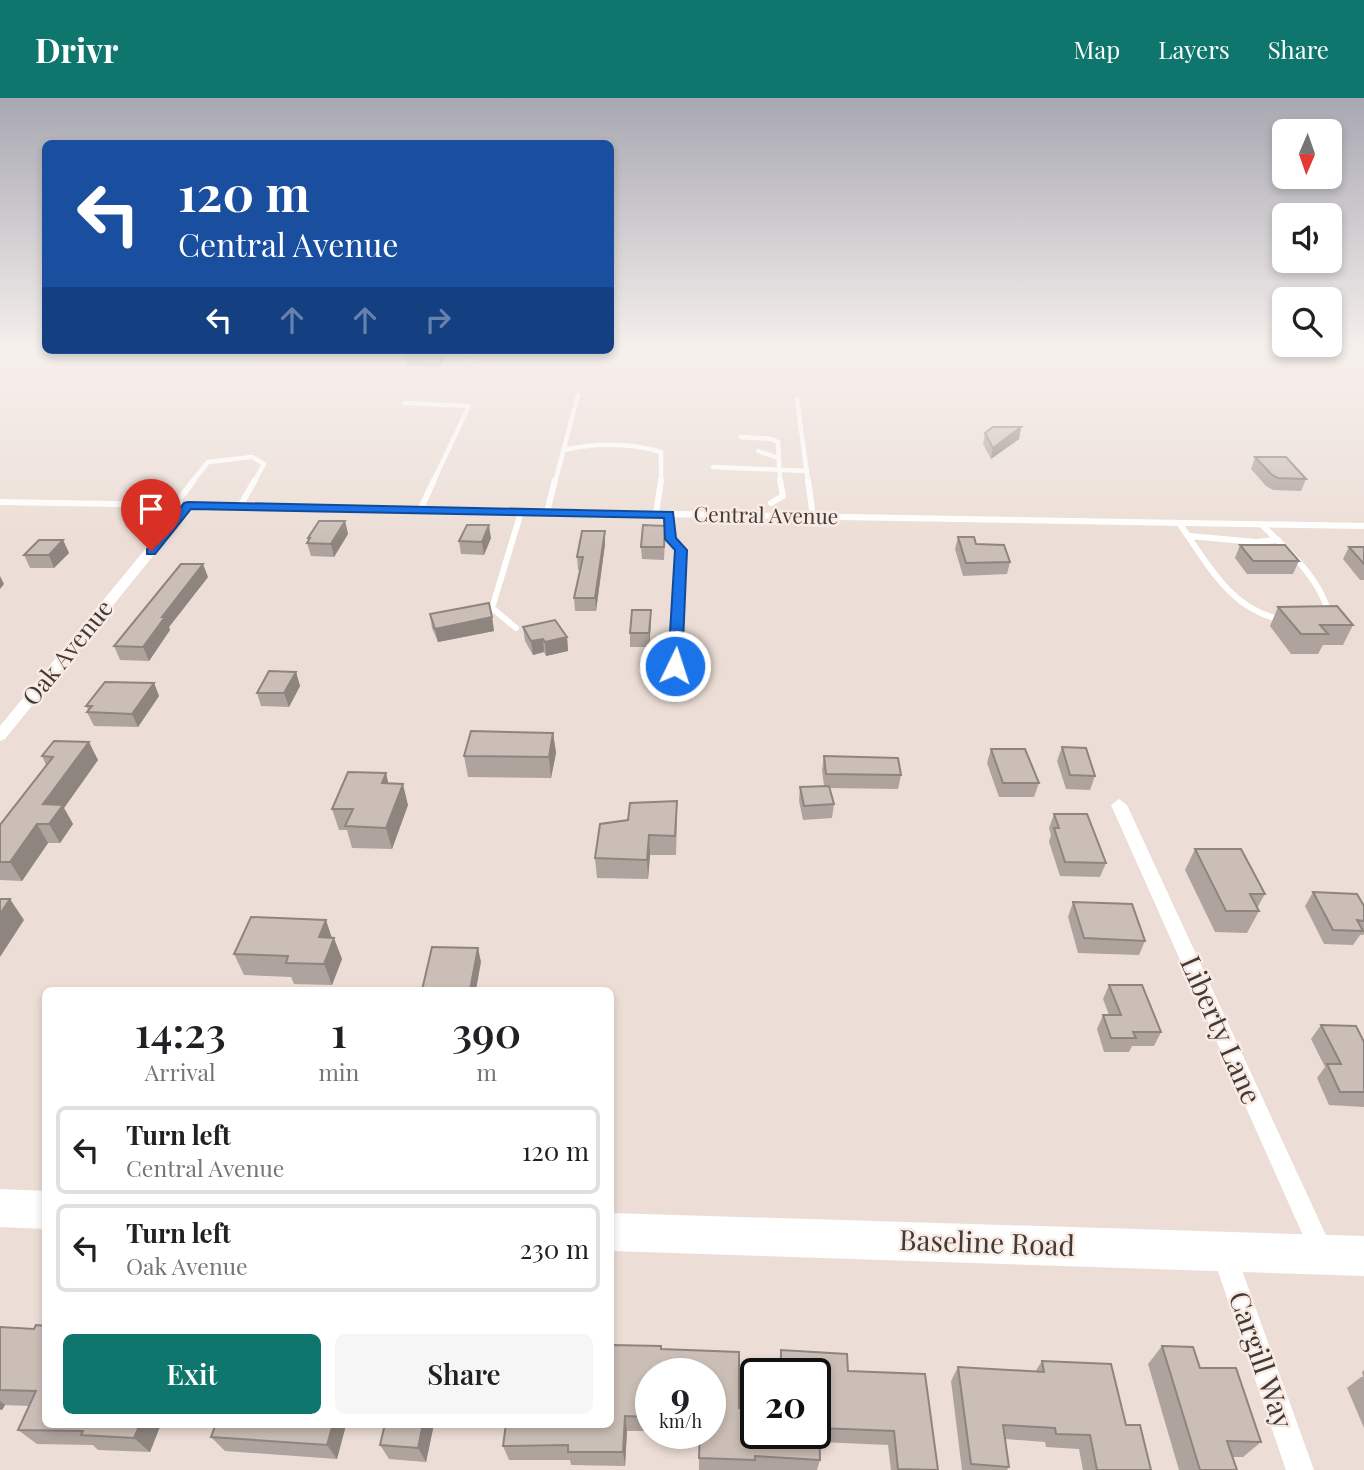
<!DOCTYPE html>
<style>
body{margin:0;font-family:"Playfair Display",serif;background:#f6f6f6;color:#202124;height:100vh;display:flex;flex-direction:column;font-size:26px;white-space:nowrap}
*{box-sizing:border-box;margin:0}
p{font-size:23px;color:#757577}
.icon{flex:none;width:38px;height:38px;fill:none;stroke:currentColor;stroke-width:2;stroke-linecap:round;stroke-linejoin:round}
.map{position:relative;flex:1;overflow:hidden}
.drawer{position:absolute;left:42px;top:889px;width:572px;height:441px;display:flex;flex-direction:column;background:#fff;border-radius:10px;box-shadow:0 4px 10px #0003}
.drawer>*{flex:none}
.guide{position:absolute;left:42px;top:42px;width:572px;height:214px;border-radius:10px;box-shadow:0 4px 10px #0003;background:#1a4fa0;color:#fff;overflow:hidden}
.needle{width:46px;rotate:182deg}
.tools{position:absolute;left:1272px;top:21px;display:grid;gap:14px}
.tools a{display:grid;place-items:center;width:70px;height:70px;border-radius:10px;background:#fff;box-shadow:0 4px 10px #0003;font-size:35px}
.speed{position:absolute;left:635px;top:1260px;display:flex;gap:14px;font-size:35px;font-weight:700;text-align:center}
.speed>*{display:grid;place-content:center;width:91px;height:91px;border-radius:50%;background:#fff;box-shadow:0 4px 10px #0003;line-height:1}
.speed small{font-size:18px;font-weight:400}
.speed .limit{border:4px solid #111;border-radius:10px;background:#fff;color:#111}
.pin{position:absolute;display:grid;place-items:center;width:60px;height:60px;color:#fff;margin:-72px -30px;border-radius:50% 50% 50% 0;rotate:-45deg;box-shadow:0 0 7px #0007}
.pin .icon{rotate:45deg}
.me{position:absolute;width:77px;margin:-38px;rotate:4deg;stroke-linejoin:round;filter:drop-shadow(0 0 5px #0008)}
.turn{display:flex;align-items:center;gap:24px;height:147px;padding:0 21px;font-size:32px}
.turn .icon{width:91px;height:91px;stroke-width:2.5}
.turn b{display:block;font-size:49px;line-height:60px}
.lanes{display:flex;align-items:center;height:66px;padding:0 21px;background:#0003;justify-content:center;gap:35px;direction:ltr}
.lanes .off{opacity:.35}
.eta{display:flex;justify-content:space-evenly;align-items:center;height:119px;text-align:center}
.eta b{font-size:42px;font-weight:600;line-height:49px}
.primary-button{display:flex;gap:14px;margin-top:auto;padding:14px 21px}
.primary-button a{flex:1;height:80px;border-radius:10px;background:#0f766e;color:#fff;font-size:28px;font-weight:600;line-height:80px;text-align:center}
.primary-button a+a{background:#f6f6f6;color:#202124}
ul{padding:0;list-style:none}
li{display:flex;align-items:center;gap:21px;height:88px;margin:0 14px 10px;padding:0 7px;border:4px solid #e0e0e0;border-radius:10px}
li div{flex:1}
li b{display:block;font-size:26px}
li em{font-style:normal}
header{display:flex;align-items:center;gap:42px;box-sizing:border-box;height:98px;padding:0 35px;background:#0f766e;color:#fff}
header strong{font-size:33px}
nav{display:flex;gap:38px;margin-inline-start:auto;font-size:24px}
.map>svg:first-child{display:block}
</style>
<header>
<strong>Drivr</strong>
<nav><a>Map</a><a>Layers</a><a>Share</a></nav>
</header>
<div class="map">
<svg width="1364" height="1372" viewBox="0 0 1364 1372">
<rect width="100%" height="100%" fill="#ecded6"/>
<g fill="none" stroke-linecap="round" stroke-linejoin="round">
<g stroke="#fff" stroke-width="4.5">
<polyline points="460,265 481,258 485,252"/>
<polyline points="797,301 808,384"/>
<polyline points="404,305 469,308 433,384"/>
<polyline points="741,339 772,341 778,344 780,384"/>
<path d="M 563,352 C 596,345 628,344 661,354 L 661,384"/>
<polyline points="758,353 778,360"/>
<polyline points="713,369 807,373"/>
<polyline points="192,384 208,364 252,359 264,366 254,384"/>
<polyline points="555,384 578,297"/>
</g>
<g stroke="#fff" stroke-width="6">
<polyline points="808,382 813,419"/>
<polyline points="771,405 783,398 780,382"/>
<polyline points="175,407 194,382"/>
<polyline points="240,408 255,382"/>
<polyline points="420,412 434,382"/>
<polyline points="547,414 555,382"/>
<polyline points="656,416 661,382"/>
<polyline points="669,417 671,441 681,452 676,552"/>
<path d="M 1179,425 C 1208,466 1230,512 1283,522"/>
<path d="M 1261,426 C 1287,452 1321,480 1329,517"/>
<polyline points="1189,438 1256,444 1278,442"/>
<polyline points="516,530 492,510 521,414"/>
</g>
<polyline stroke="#fff" stroke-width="8" points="669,596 676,550"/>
<g fill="#fff" fill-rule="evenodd">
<polygon points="0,401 1364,425 1364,431 191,411 5,641 0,643 0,628 179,410 0,407"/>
<polygon points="1119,701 1127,707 1330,1146 1334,1154 1330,1162 1322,1166 1314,1162 1111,707"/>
<polygon points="1223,1141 1231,1145 1235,1153 1314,1372 1286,1372 1211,1153 1215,1145"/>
</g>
<g fill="#fff" fill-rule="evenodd">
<polygon points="0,1091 46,1093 46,1131 0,1129"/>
<polygon points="611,1115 1364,1138 1364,1178 611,1153"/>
</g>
</g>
<g fill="#afa39d">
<polygon points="409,252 448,252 440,269 407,268 406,258"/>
<polygon points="1021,329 1019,341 991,361 983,346 985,335"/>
<polygon points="1255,359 1306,381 1301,393 1273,392 1266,388 1251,371"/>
<polygon points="345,423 348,436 334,459 311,458 307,445 308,443 308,440"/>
<polygon points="605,433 605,446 596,513 575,513 574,500 580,472 578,472 577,459"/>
<polygon points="958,439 976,446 1010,464 1007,476 963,478 955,451"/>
<polygon points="491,440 484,457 461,456 459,443"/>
<polygon points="665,440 664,462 642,461 641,449"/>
<polygon points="63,442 69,455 54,470 30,470 24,457"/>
<polygon points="1240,447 1299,463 1293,476 1247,476 1235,460"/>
<polygon points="1349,449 1364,449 1364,482 1360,482 1343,461"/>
<polygon points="208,479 169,529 170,532 149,563 120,562 114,548"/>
<polygon points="1278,509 1353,527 1343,547 1323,547 1318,556 1291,556 1270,528"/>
<polygon points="430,516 492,519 494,533 438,544 432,530"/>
<polygon points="651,525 649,549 630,549 630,535"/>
<polygon points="523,529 567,539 568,553 546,558 544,554 533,557 525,543"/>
<polygon points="296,574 300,588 289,609 261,608 257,595"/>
<polygon points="154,585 159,598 138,629 94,628 87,614 89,613 86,608"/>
<polygon points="553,635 556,655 551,680 468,679 464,658"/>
<polygon points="1062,649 1095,678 1090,692 1066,691 1057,663"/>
<polygon points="991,651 1039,685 1034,699 999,699 987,665"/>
<polygon points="42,658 98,662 64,710 73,726 60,745 48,745 22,783 0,782 0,727 46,667"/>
<polygon points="824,658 901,677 898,691 829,690 834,706 832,720 803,722 799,703 800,689 824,688 822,672"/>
<polygon points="388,685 408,707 392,751 352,750 347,732 339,732 332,711"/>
<polygon points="1054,716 1106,765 1100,779 1060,778 1049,744 1051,737 1049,730"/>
<polygon points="677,723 676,757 650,757 648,781 597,780 595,760"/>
<polygon points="1195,751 1265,796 1257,810 1259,813 1247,835 1215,834 1185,772"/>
<polygon points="1313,794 1364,808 1364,836 1363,837 1360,837 1353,847 1324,846 1305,808"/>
<polygon points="1073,804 1145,843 1139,857 1078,855 1068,819"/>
<polygon points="332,840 342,861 332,887 294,886 291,879 244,877 234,856"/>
<polygon points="1109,887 1161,934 1154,948 1132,948 1129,954 1104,954 1097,931 1103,917 1109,917 1103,901"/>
<polygon points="1321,927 1364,944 1364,1009 1329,1007 1317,980 1325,969 1311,941"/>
<polygon points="0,1229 34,1231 46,1326 161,1326 150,1354 98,1352 93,1347 37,1346 18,1332 29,1308 5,1307 2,1312 0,1312"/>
<polygon points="1162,1248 1200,1270 1261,1344 1243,1359 1232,1359 1237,1372 1179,1372 1148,1266"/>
<polygon points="661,1251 739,1310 816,1335 816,1276 778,1276 778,1268 781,1252 848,1273 938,1372 891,1372 888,1347 820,1344 820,1362 817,1372 699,1372 699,1339 670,1338 670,1335 710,1335 651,1276 651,1333 627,1333 625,1368 571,1367 570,1362 509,1362 503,1348 611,1326"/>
<polygon points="1042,1263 1126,1327 1151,1372 1083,1372 1079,1351 1046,1349 1045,1344 1005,1341 1009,1369 1007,1372 962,1372 951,1283 958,1269 1035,1274"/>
<polygon points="1364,1272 1364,1330 1347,1290 1361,1279 1363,1279 1362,1274"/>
<polygon points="216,1326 434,1326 426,1364 389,1361 380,1347 385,1328 346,1327 337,1361 225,1353 211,1339"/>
</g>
<g fill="#8e857f">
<polygon points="441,252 448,252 440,269 438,258"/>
<polygon points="1021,329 1019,341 991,361 993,350"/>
<polygon points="345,423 348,436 334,459 331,446"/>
<polygon points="489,427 491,440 484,457 482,444"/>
<polygon points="605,433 605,446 596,513 595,500"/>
<polygon points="63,442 69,455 54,470 49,457"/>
<polygon points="203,466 208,479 169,529 170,532 149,563 143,549 162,519"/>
<polygon points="0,478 4,486 0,491"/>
<polygon points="651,512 651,525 649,549 649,535"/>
<polygon points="492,519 494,533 438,544 435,531"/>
<polygon points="567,539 568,553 546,558 545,544"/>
<polygon points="543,541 544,554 533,557 531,543"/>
<polygon points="296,574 300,588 289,609 284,595"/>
<polygon points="154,585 159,598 138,629 132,616"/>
<polygon points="553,635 556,655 551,680 549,659"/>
<polygon points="89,644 98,662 64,710 73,726 60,745 49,726 43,706"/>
<polygon points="386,675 391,696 382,685"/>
<polygon points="403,686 408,707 392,751 386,730"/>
<polygon points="37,726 48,745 22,783 10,764"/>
<polygon points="649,737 650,757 648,781 647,762"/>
<polygon points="10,801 24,822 0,859 0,816"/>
<polygon points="326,822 333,843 334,840 342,861 332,887 324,866 319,839"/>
<polygon points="478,850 481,864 476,892 470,892"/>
<polygon points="0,1303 5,1307 2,1312 0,1311"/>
<polygon points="625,1318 627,1333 625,1368 623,1354"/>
<polygon points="140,1326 161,1326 150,1354 134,1340"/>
<polygon points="333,1326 346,1327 337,1361 327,1347"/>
<polygon points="423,1326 434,1326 426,1364 418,1350"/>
</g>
<g fill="#cbbeb6" stroke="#8e857f" stroke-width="2">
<polygon points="409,252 441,252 438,258 406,258"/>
<polygon points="993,329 1021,329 993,350 985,335"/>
<polygon points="1255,359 1286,359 1306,381 1278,380 1271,376"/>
<polygon points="319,423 345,423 331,446 307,445 310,440 308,440"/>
<polygon points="467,427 489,427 482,444 459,443"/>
<polygon points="643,427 665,428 664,449 641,449"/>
<polygon points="582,433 605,433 595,500 574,500 583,459 577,459"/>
<polygon points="958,439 974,439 976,446 1004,447 1010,464 966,465"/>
<polygon points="39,442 63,442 49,457 24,457"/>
<polygon points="1240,447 1285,447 1299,463 1253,463"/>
<polygon points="1349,449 1364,449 1364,466"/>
<polygon points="181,466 203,466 162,519 165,519 143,549 114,548"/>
<polygon points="489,505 492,519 435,531 430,516"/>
<polygon points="1337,508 1353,527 1320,527 1328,536 1301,536 1278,509"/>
<polygon points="632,512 651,512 649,535 630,535"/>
<polygon points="555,522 567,539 545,544 543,541 531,543 523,529"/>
<polygon points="269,573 296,574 284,595 257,595"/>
<polygon points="105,584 154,585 132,616 87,614 92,608 86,608"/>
<polygon points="471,633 553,635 549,659 464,658"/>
<polygon points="54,643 89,644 43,706 63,707 49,726 37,726 10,764 0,764 0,727 53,659 42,658"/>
<polygon points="1062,649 1086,650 1095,678 1070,677"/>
<polygon points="991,651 1025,651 1039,685 1003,685"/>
<polygon points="824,658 898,660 901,677 826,676"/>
<polygon points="348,674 386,675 382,685 403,686 386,730 345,728 353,711 332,711"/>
<polygon points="829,688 834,706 804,708 800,689"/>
<polygon points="677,703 675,738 649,737 647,762 595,760 600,726 628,722 630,705"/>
<polygon points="1054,716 1087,716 1106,765 1065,764 1054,730 1059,730"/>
<polygon points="1195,751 1241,751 1265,796 1250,796 1259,813 1226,813"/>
<polygon points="1313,794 1357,796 1364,808 1364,823 1357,822 1363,833 1333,832"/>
<polygon points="0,801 10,801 0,816"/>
<polygon points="1073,804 1132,806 1145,843 1084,840"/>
<polygon points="251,819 326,822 319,839 334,840 324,866 286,865 288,858 234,856"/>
<polygon points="432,849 478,850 470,892 422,892"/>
<polygon points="1109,887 1142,887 1161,934 1133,934 1136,940 1111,940 1103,917 1121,917"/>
<polygon points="1321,927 1356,928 1364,944 1364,994 1340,994 1327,966 1341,966"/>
<polygon points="36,1227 46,1228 46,1326 140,1326 134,1340 81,1337 83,1333 18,1332 36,1293 0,1292 0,1229 34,1231"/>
<polygon points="611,1247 661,1248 661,1251 739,1254 739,1310 756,1312 756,1335 816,1335 816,1276 781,1276 781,1252 847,1256 848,1273 925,1276 938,1372 898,1371 894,1333 819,1330 820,1362 755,1358 755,1362 699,1360 700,1335 710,1335 710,1276 651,1276 651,1319 625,1318 623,1354 568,1354 568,1347 503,1348 506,1326 611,1326"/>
<polygon points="1162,1248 1193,1249 1200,1270 1236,1270 1261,1344 1227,1343 1237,1372 1200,1372"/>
<polygon points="1042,1263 1111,1266 1126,1327 1140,1327 1151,1372 1097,1372 1090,1337 1056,1336 1055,1330 1003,1327 1009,1369 971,1366 958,1269 1044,1274"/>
<polygon points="216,1326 333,1326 327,1347 211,1339"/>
<polygon points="385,1326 423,1326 418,1350 380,1347"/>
</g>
<linearGradient id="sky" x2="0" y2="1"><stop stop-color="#a8a8b2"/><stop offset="0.57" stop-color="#f6f0ed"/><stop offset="1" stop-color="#f6f0ed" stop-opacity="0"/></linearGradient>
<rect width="1364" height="443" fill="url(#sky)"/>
<polygon fill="#1a73e8" stroke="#114b97" stroke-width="2" points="188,404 673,414 676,440 687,452 682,568 675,572 668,568 675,452 665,441 664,420 191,411 155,456 147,456 147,451 184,405"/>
<g text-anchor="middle" stroke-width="5" stroke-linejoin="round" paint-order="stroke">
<g font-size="21" fill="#413b38" stroke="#f9ebe3">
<text transform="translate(766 418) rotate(1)" y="7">Central Avenue</text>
</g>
<g font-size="24" fill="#413b38" stroke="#f9ebe3">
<text transform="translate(68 555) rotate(-51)" y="8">Oak Avenue</text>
</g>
<g font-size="28" fill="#413b38" stroke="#f9ebe3">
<text transform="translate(1221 932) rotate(66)" y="10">Liberty Lane</text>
<text transform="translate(987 1145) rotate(2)" y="10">Baseline Road</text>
<text transform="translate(1261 1262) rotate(71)" y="10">Cargill Way</text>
</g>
</g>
</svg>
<div class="tools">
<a><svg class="needle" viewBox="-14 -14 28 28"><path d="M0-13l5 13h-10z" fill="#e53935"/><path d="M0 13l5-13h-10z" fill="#757577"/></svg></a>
<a><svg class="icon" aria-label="sound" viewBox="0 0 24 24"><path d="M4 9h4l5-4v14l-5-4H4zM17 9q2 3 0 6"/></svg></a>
<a><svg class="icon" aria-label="search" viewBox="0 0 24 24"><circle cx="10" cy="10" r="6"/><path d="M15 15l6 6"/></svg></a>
</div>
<div class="speed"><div>9<small>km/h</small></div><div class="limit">20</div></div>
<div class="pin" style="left:151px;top:453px;background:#d93025"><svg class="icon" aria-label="arrive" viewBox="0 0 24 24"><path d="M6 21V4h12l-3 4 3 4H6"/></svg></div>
<svg class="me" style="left:675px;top:568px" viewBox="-20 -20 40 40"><circle r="17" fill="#1a73e8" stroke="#fff" stroke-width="3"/><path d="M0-11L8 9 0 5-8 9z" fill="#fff"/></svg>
<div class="guide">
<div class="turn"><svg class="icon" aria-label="left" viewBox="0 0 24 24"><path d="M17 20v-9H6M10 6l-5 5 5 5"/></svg><div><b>120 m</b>Central Avenue</div></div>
<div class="lanes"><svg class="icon" aria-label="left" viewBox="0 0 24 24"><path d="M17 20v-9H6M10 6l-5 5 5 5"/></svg><svg class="icon off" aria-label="ahead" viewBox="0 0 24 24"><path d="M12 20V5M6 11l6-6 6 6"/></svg><svg class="icon off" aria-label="ahead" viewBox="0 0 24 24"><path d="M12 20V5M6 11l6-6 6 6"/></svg><svg class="icon off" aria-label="right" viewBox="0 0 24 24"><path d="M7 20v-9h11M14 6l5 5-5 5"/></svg></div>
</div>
<section class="drawer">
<div class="eta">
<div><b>14:23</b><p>Arrival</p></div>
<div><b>1</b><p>min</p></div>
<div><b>390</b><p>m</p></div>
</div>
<ul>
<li><svg class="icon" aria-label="left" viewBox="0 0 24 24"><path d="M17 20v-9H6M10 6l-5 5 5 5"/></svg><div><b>Turn left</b><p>Central Avenue</p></div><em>120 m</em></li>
<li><svg class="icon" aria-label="left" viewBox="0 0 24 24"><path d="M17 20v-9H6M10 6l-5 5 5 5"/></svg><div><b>Turn left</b><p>Oak Avenue</p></div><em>230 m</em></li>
</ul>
<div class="primary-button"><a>Exit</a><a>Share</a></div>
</section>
</div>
